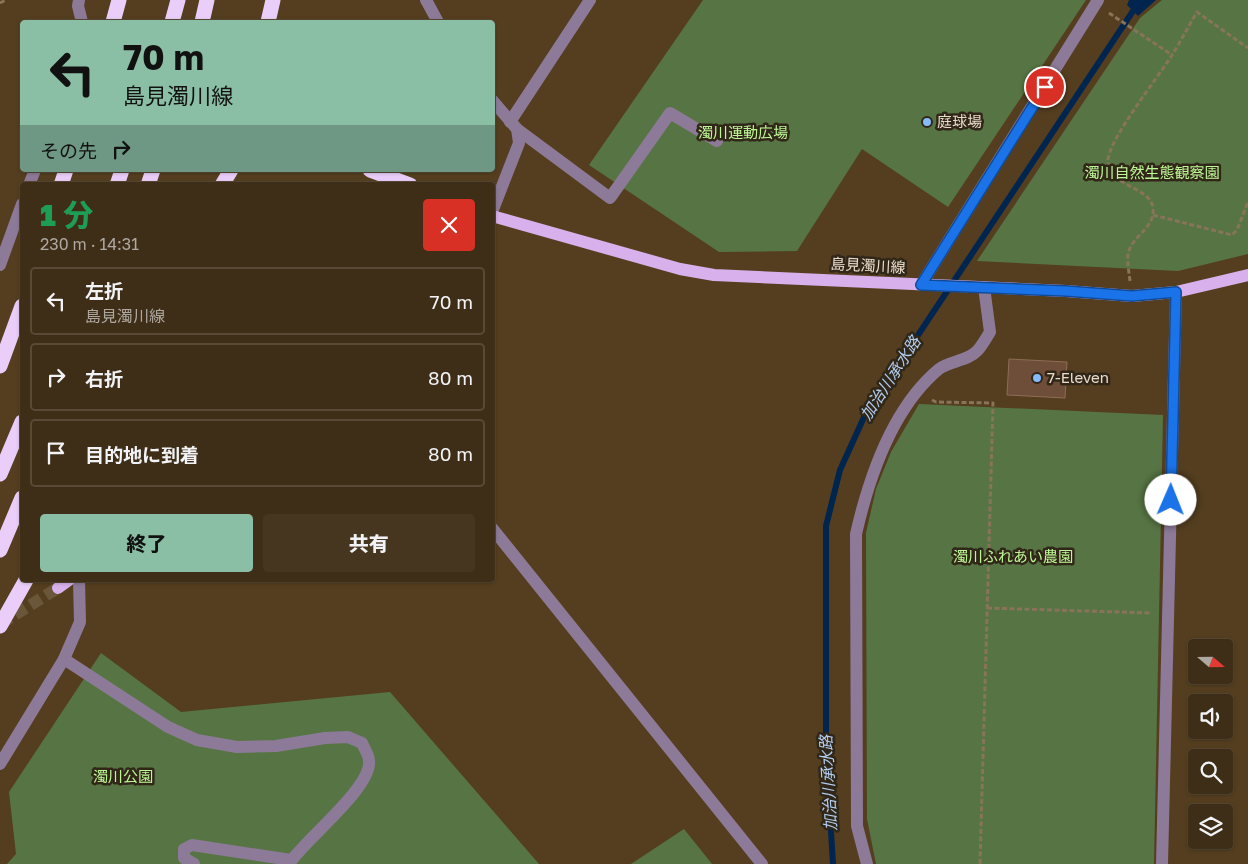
<!DOCTYPE html>
<html lang="ja">
<meta charset="utf-8">
<style>
body{margin:0;font-family:"Golos Text","Noto Sans JP",sans-serif;background:#463620;color:#f1f3f6;height:100vh;display:flex;flex-direction:column;font-size:19px;white-space:nowrap}
*{box-sizing:border-box;margin:0}
p{font-size:16px;color:#ada8a1}
.icon{flex:none;width:28px;height:28px;fill:none;stroke:currentColor;stroke-width:2;stroke-linecap:round;stroke-linejoin:round}
.map{position:relative;flex:1;overflow:hidden}
.drawer{position:absolute;left:20px;top:182px;width:475px;height:400px;display:flex;flex-direction:column;background:#3f2e17;border-radius:5px;box-shadow:0 1px 4px #0004,0 0 0 1px #584a36}
.drawer>*{flex:none}
.top-card{position:absolute;left:20px;top:20px;width:475px;height:152px;border-radius:5px;box-shadow:0 1px 4px #0004,0 0 0 1px #584a36;background:#8abfa5;color:#111;overflow:hidden}
.needle{width:32px;rotate:110deg}
.fabs{position:absolute;left:1188px;top:639px;display:grid;gap:10px}
.fabs a{display:grid;place-items:center;width:45px;height:45px;border-radius:5px;background:#3f2e17;box-shadow:0 1px 4px #0004,0 0 0 1px #584a36;font-size:25px}
.pin{position:absolute;display:grid;place-items:center;width:42px;height:42px;color:#fff;margin:-21px;border:2px solid #fff;border-radius:50%;box-shadow:0 1px 5px #0007}
.me{position:absolute;width:55px;margin:-28px;rotate:1deg;stroke-linejoin:round;filter:drop-shadow(0 0 4px #0008)}
.turn{display:flex;align-items:center;gap:18px;height:105px;padding:0 20px;font-size:22px}
.turn .icon{width:65px;height:65px;stroke-width:2.5}
.turn b{display:block;font-size:35px;line-height:42px}
.then{display:flex;align-items:center;height:48px;padding:0 20px;background:#0003;gap:10px;font-size:19px}
.round{display:grid;place-items:center;flex:none;width:52px;height:52px;border-radius:5px;background:#463620}
.head{display:flex;align-items:center;justify-content:space-between;height:85px;padding:0 20px}
h1{font-size:30px;font-weight:800;line-height:38px;color:#1e9e55}
.action{display:flex;gap:10px;margin-top:auto;padding:10px 20px}
.action a{flex:1;height:58px;border-radius:5px;background:#8abfa5;color:#111;font-size:20px;font-weight:800;line-height:58px;text-align:center}
.action a+a{background:#463620;color:#f1f3f6}
ul{padding:0;list-style:none}
li{display:flex;align-items:center;gap:15px;height:68px;margin:0 10px 8px;padding:0 10px;border:2px solid #584a36;border-radius:5px}
li div{flex:1}
li b{display:block;font-size:19px}
li em{font-style:normal}
.map>svg:first-child{display:block}
</style>
<div class="map">
<svg width="1248" height="864" viewBox="0 0 1248 864">
<rect width="100%" height="100%" fill="#543e1f"/>
<g fill="#577544">
<polygon points="703,0 1086,0 948,207 862,149 797,251 719,252 589,165"/>
<polygon points="1162,0 1248,0 1248,254 1178,271 977,261 1140,18"/>
<polygon points="919,404 1163,415 1154,864 876,864 867,819 866,533 876,489 891,452"/>
<polygon points="101,653 181,712 390,692 539,864 7,864 16,854 9,792"/>
<polygon points="684,829 712,864 631,864"/>
</g>
<polygon fill="#00254f" points="1129,0 1156,0 1138,16 1127,5"/>
<g fill="none" stroke-linecap="round" stroke-linejoin="round">
<polyline stroke="#00254f" stroke-width="6" points="833,864 826,749 826,526 840,470 865,415 1133,11"/>
</g>
<polygon fill="#6e4e39" stroke="#8f6c56" points="1009,359 1067,362 1065,398 1007,395"/>
<g fill="none" stroke-linecap="round" stroke-linejoin="round">
<polyline stroke="#6a5639" stroke-width="12" stroke-dasharray="12 6" stroke-linecap="butt" points="0,624 58,588"/>
<g stroke="#88745a" stroke-width="3" stroke-dasharray="5 2.5" stroke-linecap="butt">
<polyline points="0,3 6,0"/>
<polyline points="1109,13 1172,55"/>
<polyline points="1153,215 1232,235 1237,230 1248,202"/>
<path d="M 1130,281 C 1129,272 1127,262 1128,254 C 1132,235 1155,229 1153,208 C 1150,186 1108,187 1108,160 C 1109,139 1159,76 1172,55 C 1181,41 1188,27 1197,12 L 1248,48"/>
<polyline points="932,400 936,402 993,403 980,864"/>
<polyline points="987,608 1152,613"/>
</g>
<g stroke="#8d7a98" stroke-width="12">
<polyline points="79,0 78,6 82,22"/>
<polyline points="426,0 438,22"/>
<polyline points="492,100 517,129 519,143 492,212"/>
<polyline points="510,122 590,0"/>
<polyline points="517,129 610,198 670,113 717,141"/>
<polyline points="29,185 35,170"/>
<polyline points="0,265 22,204"/>
<polyline points="921,285 1098,0"/>
<polyline points="492,528 762,864"/>
<path d="M 64,659 L 168,727 L 197,740 L 237,747 L 276,746 L 325,738 L 348,737 L 362,743 C 364,748 369,755 369,761 C 372,788 303,841 289,864"/>
<polyline points="0,764 64,659 80,622 79,580"/>
<polyline points="194,864 184,858 184,849 192,845 291,860"/>
<path d="M 867,864 L 857,826 L 856,534 C 869,477 892,408 939,369 C 949,361 968,361 977,351 C 982,346 986,338 990,332 L 984,287"/>
<polyline points="1162,864 1176,292"/>
</g>
<g stroke="#d7b0ec" stroke-width="12">
<polyline points="492,216 680,269 714,275 1066,291 1132,296 1176,292 1248,275"/>
<polyline points="58,588 69,580"/>
</g>
<g stroke="#eacef9" stroke-width="15">
<polyline points="113,22 119,0"/>
<polyline points="172,22 178,0"/>
<polyline points="202,22 207,0"/>
<polyline points="268,22 273,0"/>
<polyline points="370,170 410,185"/>
<polyline points="61,185 66,170"/>
<polyline points="117,185 122,170"/>
<polyline points="148,185 153,170"/>
<polyline points="222,185 231,170"/>
<polyline points="0,366 22,306"/>
<polyline points="0,474 22,422"/>
<polyline points="0,550 22,498"/>
<polyline points="0,626 26,580"/>
</g>
</g>
<g fill="none" stroke-linecap="round" stroke-linejoin="round">
<defs>
<polyline id="route" points="1045,87 921,285 1066,291 1132,296 1176,292 1171,500"/>
</defs>
<use href="#route" stroke="#114b97" stroke-width="12"/>
<use href="#route" stroke="#1a73e8" stroke-width="9"/>
</g>
<g fill="#86bbfb" stroke="#312719" stroke-width="2">
<circle cx="927" cy="122" r="5"/>
<circle cx="1037" cy="378" r="5"/>
</g>
<g text-anchor="middle" stroke-width="5" stroke-linejoin="round" paint-order="stroke">
<g font-size="15" fill="#eadccb" stroke="#312719" text-anchor="start">
<text x="937" y="127">庭球場</text>
<text x="1047" y="383">7-Eleven</text>
</g>
<g font-size="15" fill="#bdf795" stroke="#312719">
<text x="743" y="138">濁川運動広場</text>
<text x="1152" y="178">濁川自然生態観察園</text>
<text x="1013" y="562">濁川ふれあい農園</text>
<text x="123" y="782">濁川公園</text>
</g>
<g font-size="15" fill="#eadccb" stroke="#312719">
<text transform="translate(868 266) rotate(3)" y="5">島見濁川線</text>
</g>
<g font-size="16" font-style="italic" fill="#b2cdef" stroke="#312719">
<text transform="translate(890 378) rotate(-57)" y="6">加治川承水路</text>
<text transform="translate(828 783) rotate(-93)" y="6">加治川承水路</text>
</g>
</g>
</svg>
<div class="fabs">
<a><svg class="needle" viewBox="-14 -14 28 28"><path d="M0-13l5 13h-10z" fill="#e53935"/><path d="M0 13l5-13h-10z" fill="#ada8a1"/></svg></a>
<a><svg class="icon" aria-label="sound" viewBox="0 0 24 24"><path d="M4 9h4l5-4v14l-5-4H4zM17 9q2 3 0 6"/></svg></a>
<a><svg class="icon" aria-label="search" viewBox="0 0 24 24"><circle cx="10" cy="10" r="6"/><path d="M15 15l6 6"/></svg></a>
<a><svg class="icon" aria-label="layers" viewBox="0 0 24 24"><path d="M12 4l9 5-9 5-9-5zM3 14l9 5 9-5"/></svg></a>
</div>
<div class="pin" style="left:1045px;top:87px;background:#d93025"><svg class="icon" aria-label="arrive" viewBox="0 0 24 24"><path d="M6 21V4h12l-3 4 3 4H6"/></svg></div>
<svg class="me" style="left:1171px;top:500px" viewBox="-20 -20 40 40"><circle r="19" fill="#fff"/><path d="M0-13L10 11 0 6-10 11z" fill="#1a73e8"/></svg>
<div class="top-card">
<div class="turn"><svg class="icon" aria-label="left" viewBox="0 0 24 24"><path d="M17 20v-9H6M10 6l-5 5 5 5"/></svg><div><b>70 m</b>島見濁川線</div></div>
<div class="then">その先<svg class="icon" aria-label="right" viewBox="0 0 24 24"><path d="M7 20v-9h11M14 6l5 5-5 5"/></svg></div>
</div>
<section class="drawer">
<div class="head"><div><h1>1 分</h1><p>230 m · 14:31</p></div><a class="round" style="background:#d93025;color:#fff"><svg class="icon" aria-label="close" viewBox="0 0 24 24"><path d="M6 6l12 12M18 6L6 18"/></svg></a></div>
<ul>
<li><svg class="icon" aria-label="left" viewBox="0 0 24 24"><path d="M17 20v-9H6M10 6l-5 5 5 5"/></svg><div><b>左折</b><p>島見濁川線</p></div><em>70 m</em></li>
<li><svg class="icon" aria-label="right" viewBox="0 0 24 24"><path d="M7 20v-9h11M14 6l5 5-5 5"/></svg><div><b>右折</b></div><em>80 m</em></li>
<li><svg class="icon" aria-label="arrive" viewBox="0 0 24 24"><path d="M6 21V4h12l-3 4 3 4H6"/></svg><div><b>目的地に到着</b></div><em>80 m</em></li>
</ul>
<div class="action"><a>終了</a><a>共有</a></div>
</section>
</div>
